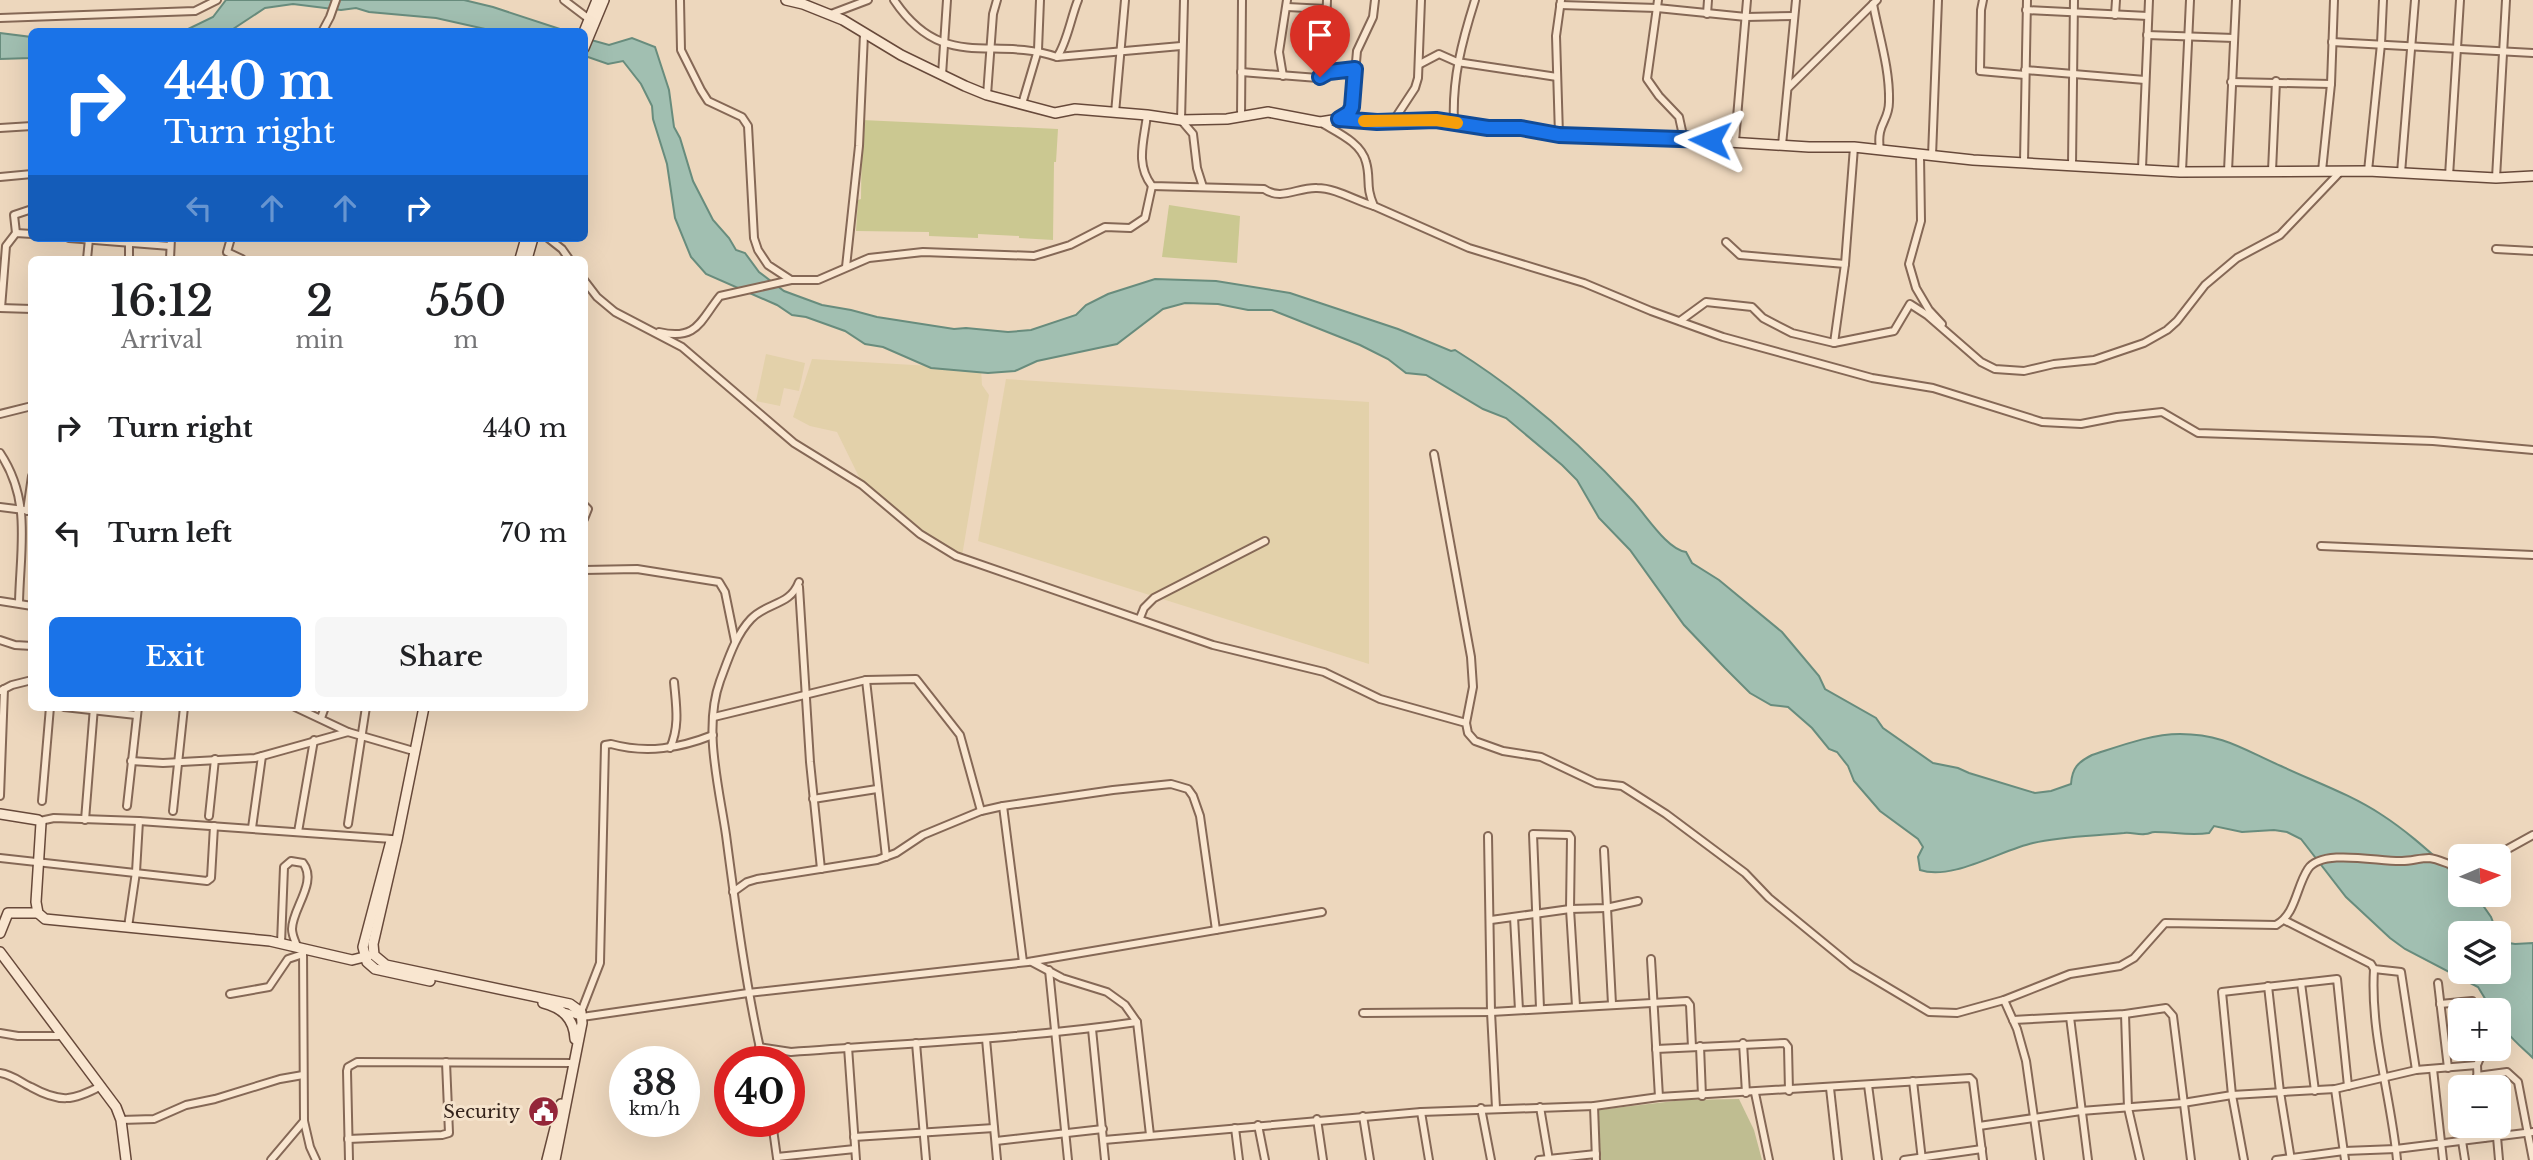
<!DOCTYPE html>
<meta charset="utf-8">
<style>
body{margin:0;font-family:"Libre Baskerville",serif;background:#f6f6f6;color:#202124;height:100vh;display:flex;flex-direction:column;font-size:26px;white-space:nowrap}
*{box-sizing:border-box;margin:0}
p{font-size:23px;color:#757577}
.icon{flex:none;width:38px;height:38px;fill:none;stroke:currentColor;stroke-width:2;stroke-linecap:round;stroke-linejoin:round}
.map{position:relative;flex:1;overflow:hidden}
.side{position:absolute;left:28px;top:256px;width:560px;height:455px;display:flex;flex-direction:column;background:#fff;border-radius:10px;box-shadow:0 7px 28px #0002}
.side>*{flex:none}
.banner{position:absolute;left:28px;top:28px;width:560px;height:214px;border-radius:10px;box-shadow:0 7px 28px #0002;background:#1a73e8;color:#fff;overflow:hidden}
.needle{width:46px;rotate:88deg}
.tools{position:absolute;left:2448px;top:844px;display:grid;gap:14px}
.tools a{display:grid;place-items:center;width:63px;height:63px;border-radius:10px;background:#fff;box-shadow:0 7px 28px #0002;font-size:35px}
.speed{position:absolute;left:609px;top:1046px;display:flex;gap:14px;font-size:35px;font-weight:700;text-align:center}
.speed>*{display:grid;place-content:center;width:91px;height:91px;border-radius:50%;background:#fff;box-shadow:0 7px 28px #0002;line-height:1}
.speed small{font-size:18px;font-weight:400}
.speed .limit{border:10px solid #d22;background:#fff;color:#111}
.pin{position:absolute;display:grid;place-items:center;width:60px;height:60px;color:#fff;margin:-72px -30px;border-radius:50% 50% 50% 0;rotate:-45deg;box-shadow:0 0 7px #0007}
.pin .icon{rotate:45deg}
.me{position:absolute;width:77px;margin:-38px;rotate:272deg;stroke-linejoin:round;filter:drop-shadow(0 0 5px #0008)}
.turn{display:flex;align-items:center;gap:24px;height:147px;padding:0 21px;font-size:32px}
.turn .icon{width:91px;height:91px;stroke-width:2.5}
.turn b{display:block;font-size:49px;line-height:60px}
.lanes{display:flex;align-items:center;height:66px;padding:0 21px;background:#0003;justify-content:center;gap:35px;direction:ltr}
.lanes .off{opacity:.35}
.eta{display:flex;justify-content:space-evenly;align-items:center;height:119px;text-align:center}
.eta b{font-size:42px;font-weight:600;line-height:49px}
.cta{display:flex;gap:14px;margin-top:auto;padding:14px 21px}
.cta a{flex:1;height:80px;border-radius:10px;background:#1a73e8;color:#fff;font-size:28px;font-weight:600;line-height:80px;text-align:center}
.cta a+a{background:#f6f6f6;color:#202124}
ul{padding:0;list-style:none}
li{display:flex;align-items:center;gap:21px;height:105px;padding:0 21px}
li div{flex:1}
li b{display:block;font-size:26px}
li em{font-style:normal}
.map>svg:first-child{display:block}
</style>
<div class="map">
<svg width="2533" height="1160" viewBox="0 0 2533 1160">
<rect width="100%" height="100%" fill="#edd7bd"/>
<g fill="#e3d1aa">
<polygon points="766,354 805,363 799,391 784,388 780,406 756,401"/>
<polygon points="812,359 981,369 982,385 989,395 962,556 921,532 862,483 837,432 810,426 793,417"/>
<polygon points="1006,379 1369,402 1369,664 978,541"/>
</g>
<g fill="#cbc891">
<polygon points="862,120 1058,129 1056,162 1054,162 1053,240 1019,238 1019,236 978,234 978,238 929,236 929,232 856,231 858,200 861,199"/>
<polygon points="1169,205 1240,216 1237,263 1162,257"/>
</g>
<polygon fill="#bfbd91" points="1739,1099 1754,1130 1762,1160 1599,1160 1598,1110 1683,1100"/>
<g fill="#a1bfb1" stroke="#688c7d" stroke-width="2">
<polygon points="226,0 464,0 493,7 566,31 494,31 436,18 369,12 356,8 341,10 293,4 265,8 230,31 182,32 213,17"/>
<polygon points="0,33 31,37 31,58 0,59"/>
<path d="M 584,38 L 609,45 L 632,38 L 655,47 L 669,90 L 674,127 L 680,138 L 693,181 L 713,220 L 729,238 L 736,250 L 745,253 L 759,272 L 784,291 L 822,305 L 851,310 L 877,317 L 954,329 L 966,328 L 1008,332 L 1031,330 L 1076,315 L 1086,305 L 1108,294 L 1155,279 L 1216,281 L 1290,293 L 1398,329 L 1451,351 L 1455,350 C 1519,390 1579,442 1630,498 C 1645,513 1666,549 1686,552 L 1692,563 L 1719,580 L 1782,632 L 1819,676 L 1825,689 L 1876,718 L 1883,728 L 1933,763 L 1958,768 L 1969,773 L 2035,793 L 2051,791 L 2071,784 C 2072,768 2078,762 2092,755 C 2120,746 2151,734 2180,734 C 2223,734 2244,750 2281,766 C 2315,782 2350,794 2382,815 C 2410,833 2435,857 2460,879 L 2460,894 L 2475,894 L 2491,917 L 2497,933 L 2460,933 L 2460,971 L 2499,971 L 2499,936 L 2503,942 L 2515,944 L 2533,943 L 2533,1058 C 2519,1044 2499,1031 2499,1010 L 2492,1010 L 2478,987 L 2405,949 L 2390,938 L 2346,897 L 2301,839 L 2287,832 L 2274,830 L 2242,832 L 2214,826 L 2209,833 C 2190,836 2174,832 2155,832 C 2149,832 2151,834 2145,834 C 2138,835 2131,832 2124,833 C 2094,836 2062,836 2033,843 C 2001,850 1952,881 1920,870 L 1918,857 L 1923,847 L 1918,839 L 1880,811 L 1854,781 L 1848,766 L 1837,752 L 1829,749 L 1812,728 L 1788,707 L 1771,705 L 1750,693 L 1725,668 L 1684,625 L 1630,550 L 1599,518 L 1577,480 L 1562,465 L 1506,418 L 1483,409 L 1426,375 L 1406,373 L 1388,359 L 1360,345 L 1272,310 L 1248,310 L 1218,304 L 1185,303 L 1163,309 L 1117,344 L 1037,361 L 1015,371 L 988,373 L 931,368 L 883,347 L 865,344 L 845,331 L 806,317 L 792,315 L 777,305 L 706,274 L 691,257 L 675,218 L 667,164 L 653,119 L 652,106 L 641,84 L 623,61 L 608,64 L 585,56 Z"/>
</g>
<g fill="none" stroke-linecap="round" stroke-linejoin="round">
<defs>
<g id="street">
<polyline points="564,0 589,19"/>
<polyline points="680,0 681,50 701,90 708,101 742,117 748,126 754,238 758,250 768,265 791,280 818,280 869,258 923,252 1034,256 1070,245 1105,227 1130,228 1145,218 1152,186"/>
<path d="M 894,0 C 943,73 991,35 1057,57 L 1181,46"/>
<polyline points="1184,0 1181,120 1193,134 1197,168 1203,187"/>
<polyline points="1658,0 1647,79 1659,96 1679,117 1684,140"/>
<polyline points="1983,0 1981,10 1980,71 2025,75"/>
<path d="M 1873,4 C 1879,36 1890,69 1889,102 C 1889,122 1876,123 1880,150"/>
<polyline points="1560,5 1657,8 1746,17 1794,16"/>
<polyline points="1287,7 1326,9"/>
<polyline points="2026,10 2148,16"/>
<polyline points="831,14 868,0"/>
<polyline points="1707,14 1708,0"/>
<polyline points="2115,15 2116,0"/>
<polyline points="0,18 195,11 217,0"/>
<polyline points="322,32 330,17 336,0"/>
<polyline points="2147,35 2234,38"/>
<polyline points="2332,42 2533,53"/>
<path d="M 1057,57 C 1067,43 1071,17 1078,0"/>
<polyline points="1420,64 1439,54 1457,62 1557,77"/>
<polyline points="2025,70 2145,80"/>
<polyline points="1241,72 1318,78 1329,72 1355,69"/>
<polyline points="942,75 947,0"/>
<polyline points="1324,75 1327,0"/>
<polyline points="1283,76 1279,52 1287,0"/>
<polyline points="2231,82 2331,84"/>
<polyline points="1789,87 1877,0"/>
<polyline points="987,95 993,14 997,0"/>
<polyline points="1022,104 1038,50 1040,0"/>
<polyline points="1115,113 1125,0"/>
<path d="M 1147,115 C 1144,141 1135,164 1152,186 L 1264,189 C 1281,201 1298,187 1317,188 C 1336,188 1356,201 1374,206"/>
<polyline points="1241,117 1242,0"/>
<polyline points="1340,118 1349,113 1352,107 1357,51 1373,17 1375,0"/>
<polyline points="1394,120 1415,88 1418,78 1421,0"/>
<path d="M 1320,122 C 1336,132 1361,142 1366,162 C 1371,179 1365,186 1374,206 L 1469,248 L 1584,283 L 1651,311 L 1723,337 L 1872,378 L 1933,388 L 2042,422 L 2081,424 L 2117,417 L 2162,412 L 2198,433 L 2433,441 L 2533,450"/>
<path d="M 1454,122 C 1452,79 1462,41 1475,0"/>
<polyline points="0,128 32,126"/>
<polyline points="1559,135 1556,36 1561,0"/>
<polyline points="1735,141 1747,0"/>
<polyline points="1782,145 1796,0"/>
<polyline points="1920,155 1921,221 1909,264 1916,288 1929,310 1942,324"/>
<polyline points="1932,156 1938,0"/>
<polyline points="2024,162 2027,0"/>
<polyline points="2072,165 2074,0"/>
<polyline points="2142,168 2149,0"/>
<polyline points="2182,171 2190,0"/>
<polyline points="2228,171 2236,0"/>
<polyline points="2272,171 2276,81"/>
<polyline points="2322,171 2331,84 2334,0"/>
<polyline points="2368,171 2381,44 2383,0"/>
<polyline points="2401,173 2415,0"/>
<polyline points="2449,176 2460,0"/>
<polyline points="0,177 32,174"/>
<polyline points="2496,178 2506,0"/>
<polyline points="16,233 14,215 32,209"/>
<polyline points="69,238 170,246"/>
<polyline points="231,238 227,252 242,259"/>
<polyline points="548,238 562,249 569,259"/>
<polyline points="1726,242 1740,255 1845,264"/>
<polyline points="2496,249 2533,251"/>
<polyline points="87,259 89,239"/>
<polyline points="129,259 129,238"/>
<polyline points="170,259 171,238"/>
<polyline points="846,267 859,146 864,34"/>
<path d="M 584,280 L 597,297 L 615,312 L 682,347 L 794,443 L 862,485 L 920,534 L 956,556 L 1213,645 L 1324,672 L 1380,699 L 1466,723 L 1468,733 L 1475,741 L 1503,751 L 1541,757 L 1596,783 L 1622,786 L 1666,814 L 1745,873 L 1769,898 L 1852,966 L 1929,1012 L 1957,1013 L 2004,1000 L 2070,974 L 2120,966 L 2134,958 L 2165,923 L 2276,925 C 2296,914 2296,887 2308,869 C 2322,848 2379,862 2402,861 C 2411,861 2420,858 2429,858 C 2440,859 2450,866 2460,867"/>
<polyline points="0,308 32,309"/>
<polyline points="1,308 6,246 16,233 32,234"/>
<polyline points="1680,321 1706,302 1752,307 1763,318 1792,333 1834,343 1894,331 1910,304 1927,315 1981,362 1995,369 2024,371 2054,364 2094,360 2144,343 2167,330 2177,321 2205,285 2237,258 2280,235 2341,171"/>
<path d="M 659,332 C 697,341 700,321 720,296 L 791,280"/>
<polyline points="1834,343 1845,264 1854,147"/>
<polyline points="0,414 32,406"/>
<path d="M 0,453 C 32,501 20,548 19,603"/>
<polyline points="1434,454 1471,657 1473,687 1466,723"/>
<polyline points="584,505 588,509 584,519"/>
<polyline points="0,507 32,511"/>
<polyline points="27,511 32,476"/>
<polyline points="2321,546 2533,555"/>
<polyline points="584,570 637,569 719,582 725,592 735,641"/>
<polyline points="799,587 810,762 821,869"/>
<polyline points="0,601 32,606"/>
<polyline points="1140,618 1144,608 1154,598 1265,541"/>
<polyline points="0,640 15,645 32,646"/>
<polyline points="866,680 886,857"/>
<polyline points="0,691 12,685 32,680"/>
<polyline points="64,707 136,715"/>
<polyline points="295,707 348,732 410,750"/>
<polyline points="714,717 866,680 916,679 960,735 981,811"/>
<polyline points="321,718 325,707"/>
<path d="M 670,748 C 680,726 676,705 674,682"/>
<polyline points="131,761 163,763 255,758 348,732"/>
<polyline points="0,796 4,689"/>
<polyline points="813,799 877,789"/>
<polyline points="42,801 50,707"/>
<polyline points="127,806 138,707"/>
<polyline points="1003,806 1023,962"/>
<polyline points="173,811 184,707"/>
<polyline points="209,816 215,759"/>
<polyline points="85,820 94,707"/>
<polyline points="40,821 54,818 139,821 392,839"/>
<polyline points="348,824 366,707"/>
<polyline points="252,828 262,756"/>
<polyline points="298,832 314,740"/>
<polyline points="1488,836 1491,1012 1496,1108"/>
<polyline points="1604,850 1612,1004"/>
<polyline points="2495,856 2533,835"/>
<polyline points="0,858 207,881 211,878 214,826"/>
<polyline points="733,892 747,882 757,879 877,860 896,853 923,835 981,811 1003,806 1113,790 1171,784 1188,789 1193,796 1200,816 1216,930"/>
<polyline points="1514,917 1519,1010"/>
<polyline points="1491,920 1570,909 1606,908 1638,901"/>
<polyline points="2284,920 2371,964 2374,969 2401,972 2416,1070"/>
<polyline points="128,927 136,872 139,821"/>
<path d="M 281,943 L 284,867 L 291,861 L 303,863 C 318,882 292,909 292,929 C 292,935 295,941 297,946"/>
<polyline points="303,948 304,1121 310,1147 316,1160"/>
<polyline points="1651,959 1659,1097"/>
<polyline points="1032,962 1062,978 1107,992 1125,1005 1137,1022 1150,1135"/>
<path d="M 2374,969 C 2370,1034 2391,1096 2397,1160"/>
<polyline points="1049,970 1068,1160"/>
<polyline points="2301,983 2315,1091"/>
<polyline points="2438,983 2448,1068"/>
<polyline points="2268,986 2280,1092 2291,1160"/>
<polyline points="230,994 269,987 288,959 303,954"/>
<polyline points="2004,1000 2017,1029 2026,1061 2040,1160"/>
<polyline points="2440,1004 2472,1001 2474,1010"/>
<polyline points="1540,1008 1533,834 1569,835 1571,838 1570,909 1576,1006"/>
<polyline points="566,1012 582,1017 748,993 1028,962 1322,912"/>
<path d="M 581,1012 L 600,963 L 605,745 L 611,744 C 647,754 680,748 713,735"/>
<polyline points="1363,1013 1491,1012 1687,1001 1690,1005 1692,1047"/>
<polyline points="2125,1014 2128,1108 2140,1160"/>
<polyline points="2070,1017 2088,1160"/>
<polyline points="2013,1020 2125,1014 2166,1008 2173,1016 2191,1160"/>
<polyline points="1092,1029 1105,1160"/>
<polyline points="0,1033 18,1036 63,1036"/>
<polyline points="986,1039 997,1160"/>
<polyline points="916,1043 926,1160"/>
<polyline points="1743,1043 1746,1093"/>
<polyline points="1700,1046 1702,1096"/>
<path d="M 759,1047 L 791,1052 C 906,1043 1022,1039 1137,1022"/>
<polyline points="848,1047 856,1160"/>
<polyline points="1656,1049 1785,1043 1788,1047 1789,1091"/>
<path d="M 763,1062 C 746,987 736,911 726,835 C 719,787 703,728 720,681 C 728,660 735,636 751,619 C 767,602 790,606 799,582"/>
<polyline points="2433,1069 2443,1160"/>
<path d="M 0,1073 C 13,1075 20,1082 31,1087 C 60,1103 73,1101 101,1086"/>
<polyline points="2477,1076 2507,1072 2518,1082 2533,1160"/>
<polyline points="1913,1081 1922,1160"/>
<polyline points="1868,1085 1878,1160"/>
<polyline points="2478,1087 2477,1065 2480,1058 2479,1048"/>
<polyline points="1830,1088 1838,1160"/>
<polyline points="2335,1089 2345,1160"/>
<polyline points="1755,1093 1769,1160"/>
<polyline points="1594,1106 1596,1160"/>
<polyline points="1540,1107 1549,1160"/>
<polyline points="1481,1108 1491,1160"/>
<polyline points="1421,1112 1429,1160"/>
<polyline points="1363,1116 1370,1160"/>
<polyline points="1317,1119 1323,1160"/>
<polyline points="121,1120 154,1119 186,1105 215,1099 280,1079 303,1075"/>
<polyline points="772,1122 777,1158"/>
<polyline points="1258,1125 1265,1160"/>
<polyline points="2483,1125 2484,1138"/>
<polyline points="1979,1126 2081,1111 2183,1103 2232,1095 2335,1089 2416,1070 2477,1065"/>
<polyline points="1235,1128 1239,1160"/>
<polyline points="854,1137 994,1128"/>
<polyline points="2497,1137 2499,1160"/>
<polyline points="348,1139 442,1135 449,1133 446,1062"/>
<polyline points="1104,1140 1421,1112 1594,1106 1659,1097 1970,1078 1973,1081 1983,1160"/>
<polyline points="996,1141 1103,1129"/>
<polyline points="2462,1141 2465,1160"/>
<polyline points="777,1157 855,1149"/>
<polyline points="271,1160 304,1121"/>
<polyline points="349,1160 347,1071 348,1067 357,1062 574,1063"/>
<polyline points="1539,1160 1596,1154"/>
<polyline points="1904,1160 1982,1149"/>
<polyline points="2244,1160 2232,1095 2222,992 2337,979 2348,1086"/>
<polyline points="2276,1160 2344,1151 2396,1149 2533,1132"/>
</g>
<g id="secondary">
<polyline points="786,0 803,4 843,20 901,55 965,86 987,95 1055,113 1075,109 1147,115 1181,120 1227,119 1268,112 1320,122 1339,119 1377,122 1435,120 1488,128 1521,128 1559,135 1633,136 1809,147 1854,147 1973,160 2180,172 2368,171 2496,178 2533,176"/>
<polyline points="584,32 597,0"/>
<polyline points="584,48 604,0"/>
<polyline points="520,259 526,238"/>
<polyline points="527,259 533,238"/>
<polyline points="424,707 397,840 373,944 374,955 386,965 570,1004 581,1012 582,1023 555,1160"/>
<polyline points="0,814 38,820 41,823 36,902 38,913 45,919 270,941 352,960 368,956"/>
<polyline points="391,841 363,947 367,962 375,969 430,981"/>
<polyline points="0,933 8,913 38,913"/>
<polyline points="0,952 116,1107 121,1120 126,1160"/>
<path d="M 543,1003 C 562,1008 574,1018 575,1039"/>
<polyline points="547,1160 561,1104"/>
</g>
</defs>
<use href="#street" stroke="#856856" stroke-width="10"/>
<use href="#secondary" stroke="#67493a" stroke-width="12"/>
<use href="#street" stroke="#f9e6d0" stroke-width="6"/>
<use href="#secondary" stroke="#f9e6d0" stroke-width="9"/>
</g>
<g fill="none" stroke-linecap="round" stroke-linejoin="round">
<defs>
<polyline id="route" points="1320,77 1329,72 1355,69 1352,107 1349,113 1339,119 1377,122 1436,120 1488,128 1521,128 1559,135 1710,140"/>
</defs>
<use href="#route" stroke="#114b97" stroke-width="18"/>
<use href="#route" stroke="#1a73e8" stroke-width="12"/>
<polyline stroke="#f59e0b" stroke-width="12" points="1364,121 1436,120 1457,123"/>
</g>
<defs>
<symbol id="civic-disc" viewBox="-11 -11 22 22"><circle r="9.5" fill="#942639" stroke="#f5e3cc"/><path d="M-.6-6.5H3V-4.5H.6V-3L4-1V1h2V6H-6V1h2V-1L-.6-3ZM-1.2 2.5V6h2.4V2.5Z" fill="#fff"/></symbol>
</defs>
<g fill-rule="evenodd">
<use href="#civic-disc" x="526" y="1094" width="35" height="35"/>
</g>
<g text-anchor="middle" stroke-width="6" stroke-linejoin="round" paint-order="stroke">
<g font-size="18" fill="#34231b" stroke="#f5e3cc" text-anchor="end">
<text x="520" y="1118">Security</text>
</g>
</g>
</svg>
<div class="tools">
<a><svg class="needle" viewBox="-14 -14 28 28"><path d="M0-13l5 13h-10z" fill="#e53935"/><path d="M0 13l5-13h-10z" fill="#757577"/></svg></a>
<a><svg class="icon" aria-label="layers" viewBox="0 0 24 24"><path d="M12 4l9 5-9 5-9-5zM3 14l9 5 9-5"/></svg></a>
<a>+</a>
<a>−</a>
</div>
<div class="speed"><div>38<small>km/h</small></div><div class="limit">40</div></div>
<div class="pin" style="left:1320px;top:77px;background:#d93025"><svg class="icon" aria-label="arrive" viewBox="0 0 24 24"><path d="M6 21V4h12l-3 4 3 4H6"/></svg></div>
<svg class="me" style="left:1710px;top:140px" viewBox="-20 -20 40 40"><path d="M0-17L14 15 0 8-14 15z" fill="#1a73e8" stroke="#fff" stroke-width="4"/></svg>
<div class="banner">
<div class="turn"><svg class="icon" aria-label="right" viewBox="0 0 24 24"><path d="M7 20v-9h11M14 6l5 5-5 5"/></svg><div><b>440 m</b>Turn right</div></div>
<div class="lanes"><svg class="icon off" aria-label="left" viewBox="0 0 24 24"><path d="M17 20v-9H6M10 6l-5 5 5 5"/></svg><svg class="icon off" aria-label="ahead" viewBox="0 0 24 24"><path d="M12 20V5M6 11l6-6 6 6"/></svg><svg class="icon off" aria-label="ahead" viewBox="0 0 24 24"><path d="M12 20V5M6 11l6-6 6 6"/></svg><svg class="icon" aria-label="right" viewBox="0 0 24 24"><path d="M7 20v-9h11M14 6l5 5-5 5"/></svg></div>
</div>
<section class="side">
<div class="eta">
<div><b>16:12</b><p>Arrival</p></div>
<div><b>2</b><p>min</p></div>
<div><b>550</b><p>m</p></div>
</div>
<ul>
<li><svg class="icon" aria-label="right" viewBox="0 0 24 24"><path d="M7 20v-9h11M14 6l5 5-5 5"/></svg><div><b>Turn right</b></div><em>440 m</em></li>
<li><svg class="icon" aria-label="left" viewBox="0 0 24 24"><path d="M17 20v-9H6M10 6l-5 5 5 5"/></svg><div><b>Turn left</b></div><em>70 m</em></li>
</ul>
<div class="cta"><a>Exit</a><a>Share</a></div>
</section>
</div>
